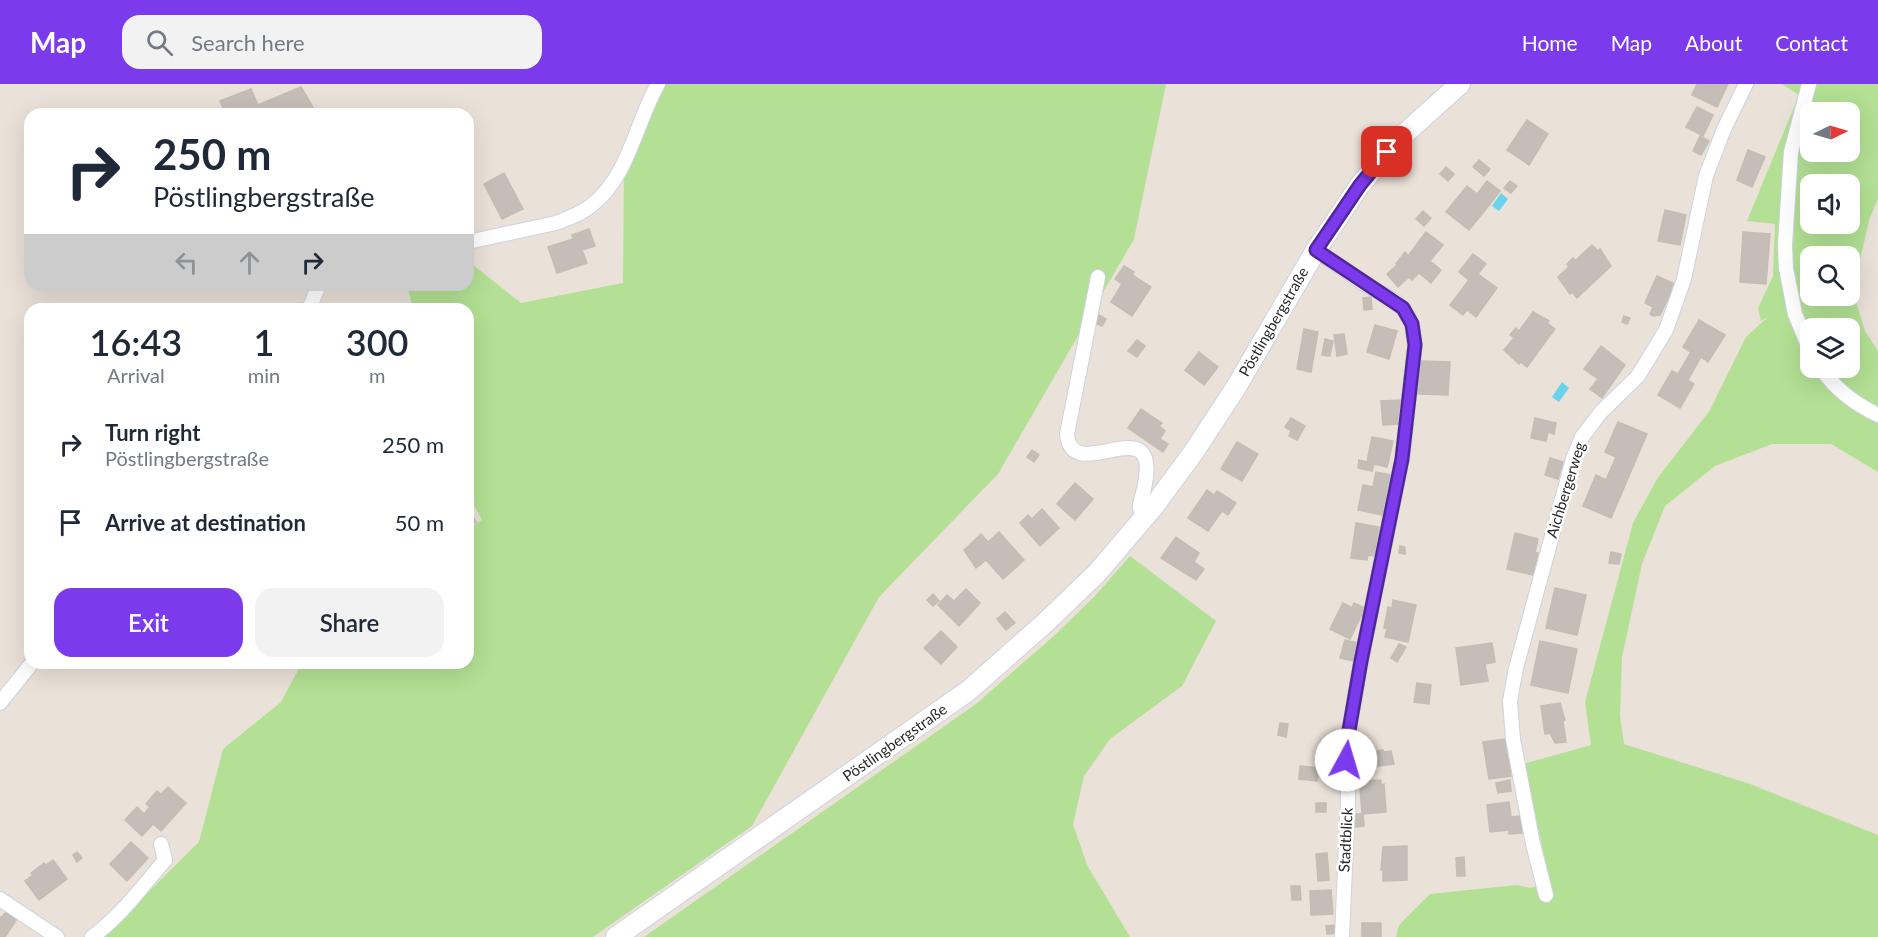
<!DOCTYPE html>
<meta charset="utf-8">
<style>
body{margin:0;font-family:Lato,sans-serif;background:#f2f2f3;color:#1f2937;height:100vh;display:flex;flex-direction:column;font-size:22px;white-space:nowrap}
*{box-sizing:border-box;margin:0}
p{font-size:20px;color:#747a83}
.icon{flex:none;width:33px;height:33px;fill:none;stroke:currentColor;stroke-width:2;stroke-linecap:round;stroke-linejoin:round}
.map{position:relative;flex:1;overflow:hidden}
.panel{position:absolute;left:24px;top:219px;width:450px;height:366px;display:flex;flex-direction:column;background:#fff;border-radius:18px;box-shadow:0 6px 24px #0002}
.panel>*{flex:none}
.guide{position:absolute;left:24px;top:24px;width:450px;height:183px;border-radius:18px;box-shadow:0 6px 24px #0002;background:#fff;color:#1f2937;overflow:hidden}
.needle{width:39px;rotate:85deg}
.buttons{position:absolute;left:1800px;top:18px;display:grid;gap:12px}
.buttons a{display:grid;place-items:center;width:60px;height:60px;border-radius:12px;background:#fff;box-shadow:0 6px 24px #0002;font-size:30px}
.pin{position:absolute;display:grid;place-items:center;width:51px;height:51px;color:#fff;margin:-26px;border-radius:12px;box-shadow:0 3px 9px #0006}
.me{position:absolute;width:66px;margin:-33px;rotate:6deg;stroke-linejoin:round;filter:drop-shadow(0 0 4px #0008)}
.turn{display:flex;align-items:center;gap:21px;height:126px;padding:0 30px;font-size:27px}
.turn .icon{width:78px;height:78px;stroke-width:2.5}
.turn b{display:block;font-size:42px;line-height:51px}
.lanes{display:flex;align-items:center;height:57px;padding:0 30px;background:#0003;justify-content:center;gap:30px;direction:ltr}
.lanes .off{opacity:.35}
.eta{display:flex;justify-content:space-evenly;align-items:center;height:102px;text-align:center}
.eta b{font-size:36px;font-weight:600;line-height:42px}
.primary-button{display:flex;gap:12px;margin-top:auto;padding:12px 30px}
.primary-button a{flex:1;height:69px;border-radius:18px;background:#7c3aed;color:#fff;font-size:24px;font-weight:600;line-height:69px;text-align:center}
.primary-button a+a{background:#f2f2f3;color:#1f2937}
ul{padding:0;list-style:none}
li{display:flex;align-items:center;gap:18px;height:78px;padding:0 30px}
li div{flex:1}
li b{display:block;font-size:22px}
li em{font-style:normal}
header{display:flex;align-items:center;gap:36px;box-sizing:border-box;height:84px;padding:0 30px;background:#7c3aed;color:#fff}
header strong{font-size:28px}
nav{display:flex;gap:33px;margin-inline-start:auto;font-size:21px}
.search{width:420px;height:54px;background:#f2f2f3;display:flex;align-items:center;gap:15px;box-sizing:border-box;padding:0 21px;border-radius:18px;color:#747a83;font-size:22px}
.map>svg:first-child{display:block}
</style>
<header>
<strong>Map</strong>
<div class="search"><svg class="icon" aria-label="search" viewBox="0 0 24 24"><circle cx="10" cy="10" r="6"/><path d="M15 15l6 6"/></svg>Search here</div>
<nav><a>Home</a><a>Map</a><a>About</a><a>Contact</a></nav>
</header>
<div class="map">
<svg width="1878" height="853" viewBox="0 0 1878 853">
<rect width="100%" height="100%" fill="#eae1d8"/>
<g fill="#b3e094" fill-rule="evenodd">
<polygon points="662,0 1166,0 1134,155 998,390 879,513 752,742 593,853 103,853 199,758 223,665 281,618 302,579 468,579 468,445 482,436 468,410 468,225 413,225 407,201 468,201 468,177 521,219 623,199 624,79"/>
<path d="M 1782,0 L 1878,0 L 1878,115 L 1869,136 L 1853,208 L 1865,247 L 1878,267 L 1878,388 L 1831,360 L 1772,360 L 1715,382 L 1665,422 L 1642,480 L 1622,573 L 1620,632 L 1624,660 L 1750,700 L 1878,751 L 1878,853 L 1396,853 L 1399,841 L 1430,810 L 1517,801 L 1531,804 L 1550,796 L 1523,680 L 1591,661 L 1585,618 L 1633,439 L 1657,395 L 1710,326 L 1746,253 L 1768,233 L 1761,237 L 1758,224 L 1773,192 L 1775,140 L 1747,137 L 1799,11 ZM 1803,12 L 1804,43 L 1796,81 L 1785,211 L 1783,196 ZM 1810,28 L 1850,28 L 1850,68 L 1810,68 ZM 1810,100 L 1850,100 L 1850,140 L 1810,140 ZM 1810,172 L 1850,172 L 1850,212 L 1810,212 ZM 1810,244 L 1850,244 L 1850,284 L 1810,284 Z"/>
<polygon points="1130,472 1216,537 1182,602 1110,655 1084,692 1073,740 1087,781 1130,853 644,853 976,620 1056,550 1095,512"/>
</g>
<g fill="#6ad3ec">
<polygon points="1501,109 1508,115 1499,127 1492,122"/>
<polygon points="1562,298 1569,304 1559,318 1552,313"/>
</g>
<g fill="#c5beb8" stroke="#c4bdb2" stroke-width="1.5">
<polygon points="1697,0 1728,0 1717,23 1692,11"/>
<polygon points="301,3 317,30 226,30 220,17 251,5 258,21"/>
<polygon points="1697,23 1713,31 1703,52 1686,43"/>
<polygon points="1527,36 1548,50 1529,81 1507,66"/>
<polygon points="1700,52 1709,57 1701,71 1693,67"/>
<polygon points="1748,66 1765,73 1752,103 1737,96"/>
<polygon points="1479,76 1490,85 1484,92 1473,83"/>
<polygon points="1446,83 1454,90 1448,97 1440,90"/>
<polygon points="504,89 523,125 502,135 484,100"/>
<polygon points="1487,97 1500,107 1490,120 1477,110"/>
<polygon points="1510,97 1517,102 1511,109 1504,104"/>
<polygon points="1467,102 1490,120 1469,146 1446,128"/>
<polygon points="1665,126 1686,131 1680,161 1658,157"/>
<polygon points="1423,127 1431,134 1424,142 1416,135"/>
<polygon points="589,145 595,162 582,166 587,179 557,189 548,163 573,155 572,151"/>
<polygon points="1426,148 1443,161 1430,177 1441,186 1431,199 1419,189 1412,196 1409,193 1398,203 1387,190 1397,181 1396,180 1405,168 1408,172"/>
<polygon points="1743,148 1770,150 1766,200 1740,198"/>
<polygon points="1592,161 1598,167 1600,165 1611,182 1577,214 1572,208 1570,210 1558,193 1569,183 1567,180 1573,174 1575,177"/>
<polygon points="1473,170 1486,180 1478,190 1497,204 1476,233 1467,226 1463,231 1450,221 1469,196 1459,188"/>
<polygon points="1124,182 1134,188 1132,191 1151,203 1132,232 1111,218 1122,200 1115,195"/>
<polygon points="1657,192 1675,200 1660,231 1653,232 1650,230 1653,223 1645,219"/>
<polygon points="1371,213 1372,225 1364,226 1363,214"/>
<polygon points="1533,228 1549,237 1547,239 1555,245 1527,283 1521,278 1519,280 1504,266 1514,254 1510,251 1516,244 1519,247"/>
<polygon points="1099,231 1106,235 1102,242 1095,239"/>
<polygon points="1624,232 1630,234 1627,240 1622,238"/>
<polygon points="1699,236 1725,251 1708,278 1701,273 1688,296 1694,300 1680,324 1658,311 1672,287 1678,290 1691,268 1683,263"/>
<polygon points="1375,241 1397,247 1389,275 1367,268"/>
<polygon points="1304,245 1318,248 1311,288 1297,285"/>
<polygon points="1344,250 1347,270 1337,272 1334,251"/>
<polygon points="1325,255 1333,257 1330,272 1322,271"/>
<polygon points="1137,256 1145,262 1137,273 1128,267"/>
<polygon points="1601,262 1625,281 1602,314 1590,305 1598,295 1584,285"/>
<polygon points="1199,268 1218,283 1204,301 1185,286"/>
<polygon points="1420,277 1450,278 1448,311 1418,310"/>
<polygon points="1402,316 1403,335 1398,336 1398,340 1383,341 1381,317"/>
<polygon points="1141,325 1162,339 1159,342 1165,347 1160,355 1168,360 1163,368 1128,344"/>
<polygon points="1291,334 1305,342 1297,356 1289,352 1291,347 1285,343"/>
<polygon points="1535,334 1556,339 1554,350 1548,348 1546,357 1531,354"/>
<polygon points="1618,338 1647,350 1611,434 1583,422 1596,391 1606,396 1616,373 1605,368"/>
<polygon points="1372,353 1393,357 1387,383 1374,380 1372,387 1358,384 1359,376 1367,378"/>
<polygon points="1237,358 1258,370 1242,397 1221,385"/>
<polygon points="1032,366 1039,371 1034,378 1027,373"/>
<polygon points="1550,374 1563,378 1558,395 1545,391"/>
<polygon points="1376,388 1391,391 1383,431 1358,426 1363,401 1373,403"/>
<polygon points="1075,399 1093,415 1075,436 1057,420"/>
<polygon points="1207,406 1214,411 1217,407 1236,419 1228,431 1222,427 1208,447 1188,434"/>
<polygon points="1042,425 1059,444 1040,462 1020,439 1028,431 1032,435"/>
<polygon points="472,431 476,438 468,443 468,433"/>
<polygon points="1356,439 1379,443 1375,472 1368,471 1367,476 1351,474"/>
<polygon points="999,448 1024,476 1003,495 986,476 976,484 964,466 981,450 988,458"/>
<polygon points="1515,449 1538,455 1535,469 1538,469 1533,491 1507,485"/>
<polygon points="1176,453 1199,469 1194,478 1204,485 1196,496 1161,474"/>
<polygon points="1400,462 1405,463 1405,470 1399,469"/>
<polygon points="1611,468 1621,470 1619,480 1609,479"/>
<polygon points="1555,504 1586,511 1577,551 1546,544"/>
<polygon points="966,505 980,519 959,542 938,521 947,511 954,517"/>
<polygon points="933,510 939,517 933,522 927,516"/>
<polygon points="1393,516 1416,521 1408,558 1385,553 1387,545 1384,544 1388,523 1392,524"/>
<polygon points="1343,519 1352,524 1354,519 1367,525 1363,533 1361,532 1350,555 1330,545"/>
<polygon points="1005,528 1015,539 1006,546 997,535"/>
<polygon points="941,547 957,563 941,580 924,564"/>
<polygon points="1345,556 1358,559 1354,577 1340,574"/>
<polygon points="1540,557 1577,565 1568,609 1531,601"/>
<polygon points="1492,559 1495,578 1485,580 1488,597 1461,601 1456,564"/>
<polygon points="1399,560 1406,563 1397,578 1391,574"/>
<polygon points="1417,599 1431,601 1429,620 1414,618"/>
<polygon points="1560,619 1565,636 1563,637 1566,658 1555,659 1550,649 1545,650 1541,622"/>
<polygon points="1280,639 1288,640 1286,653 1278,651"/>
<polygon points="1327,654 1335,656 1330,673 1322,671"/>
<polygon points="1505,655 1511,692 1489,695 1483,658"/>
<polygon points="1383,666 1383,668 1391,667 1394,680 1378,682 1377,667"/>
<polygon points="1300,682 1319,684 1317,697 1299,695"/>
<polygon points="1381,696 1381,701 1384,700 1386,728 1362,730 1360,702 1362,702 1361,697"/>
<polygon points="1510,696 1511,707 1498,709 1496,699"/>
<polygon points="168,703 186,719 161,747 153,740 142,752 125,736 137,723 144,730 150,723 146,720 157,707 161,710"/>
<polygon points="1509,718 1511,733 1520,732 1522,749 1509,750 1509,746 1490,748 1487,721"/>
<rect x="1316" y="719" width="10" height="9"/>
<polygon points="1355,730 1363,730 1364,742 1356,743"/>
<polygon points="131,758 148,774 127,797 110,780"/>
<polygon points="1407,762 1407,796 1383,797 1383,786 1381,786 1383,763"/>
<polygon points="77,768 82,774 77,778 73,771"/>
<polygon points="1327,769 1328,781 1317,781 1316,770"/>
<polygon points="1464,773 1465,792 1457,792 1456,774"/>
<polygon points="53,776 67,795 39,816 25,797 33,791 31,789 44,779 46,781"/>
<polygon points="1317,781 1328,781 1329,796 1318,797"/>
<polygon points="1291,802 1300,802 1301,816 1292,816"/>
<polygon points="1331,806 1333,830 1311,831 1310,807"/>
<polygon points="7,827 17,835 5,853 0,853 0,833 1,834"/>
<rect x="1362" y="839" width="19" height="14"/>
<polygon points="1337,841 1337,849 1327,850 1326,842"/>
</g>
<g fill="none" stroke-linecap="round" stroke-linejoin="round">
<defs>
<g id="street">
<polyline points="1809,0 1791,68 1785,161 1786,184 1795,230 1810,266"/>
<path d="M 468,158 L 556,139 C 569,134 583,129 593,120 C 629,91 636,38 658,0"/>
<polyline points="1316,166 1363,199 1395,217 1403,224 1412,240 1415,261 1402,375 1361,577 1347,659 1348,716 1342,853"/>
<path d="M 1098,193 L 1067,350 C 1072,408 1173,309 1140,420 L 1140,425 L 1146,432"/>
<polyline points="309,225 319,201"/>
<path d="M 1821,284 C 1835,305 1855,320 1878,331"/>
<polyline points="0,619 32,579"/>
<polyline points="1546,811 1533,760 1513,655 1510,617 1516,584 1573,375 1582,353 1601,328 1638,292 1666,246 1684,195 1706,92 1724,45 1746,0"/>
<polyline points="0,815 57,853"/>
<path d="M 92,853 C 120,833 142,803 165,776 L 161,760"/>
</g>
<polyline id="secondary" points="616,853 968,607 1045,539 1097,489 1154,422 1193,369 1235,305 1316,166 1360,101 1401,53 1460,0"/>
</defs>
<use href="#street" stroke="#cdd2e0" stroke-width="16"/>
<use href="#secondary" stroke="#cdd2e0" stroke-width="22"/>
<use href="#street" stroke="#fff" stroke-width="14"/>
<use href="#secondary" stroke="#fff" stroke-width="20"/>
</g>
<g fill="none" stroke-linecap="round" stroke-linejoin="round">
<defs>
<polyline id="route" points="1346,676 1347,658 1361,577 1402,375 1415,261 1412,240 1403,224 1316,166 1360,101 1387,68"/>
</defs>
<use href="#route" stroke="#51269a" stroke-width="15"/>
<use href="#route" stroke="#7c3aed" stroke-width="10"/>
</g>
<g text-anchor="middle" stroke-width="5" stroke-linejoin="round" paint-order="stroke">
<g font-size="15" fill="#272727" stroke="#fff">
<text transform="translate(1274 238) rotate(-60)" y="5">Pöstlingbergstraße</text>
<text transform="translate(1566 406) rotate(-73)" y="5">Aichbergerweg</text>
<text transform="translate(895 659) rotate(-35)" y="5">Pöstlingbergstraße</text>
<text transform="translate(1346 756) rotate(-87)" y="5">Stadtblick</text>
</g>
</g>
</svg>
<div class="buttons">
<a><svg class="needle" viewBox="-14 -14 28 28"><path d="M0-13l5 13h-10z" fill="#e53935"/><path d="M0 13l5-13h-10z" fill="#747a83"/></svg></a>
<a><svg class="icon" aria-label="sound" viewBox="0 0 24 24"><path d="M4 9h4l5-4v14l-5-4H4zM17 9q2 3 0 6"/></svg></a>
<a><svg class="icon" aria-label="search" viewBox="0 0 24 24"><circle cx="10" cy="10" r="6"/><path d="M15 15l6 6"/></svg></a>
<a><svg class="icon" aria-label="layers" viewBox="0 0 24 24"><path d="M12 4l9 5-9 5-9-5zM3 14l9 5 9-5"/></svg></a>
</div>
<div class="pin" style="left:1387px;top:68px;background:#d93025"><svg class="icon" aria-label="arrive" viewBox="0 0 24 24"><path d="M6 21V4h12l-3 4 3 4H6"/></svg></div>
<svg class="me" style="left:1346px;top:676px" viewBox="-20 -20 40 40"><circle r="19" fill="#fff"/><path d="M0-13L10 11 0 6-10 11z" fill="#7c3aed"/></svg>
<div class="guide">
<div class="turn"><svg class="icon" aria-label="right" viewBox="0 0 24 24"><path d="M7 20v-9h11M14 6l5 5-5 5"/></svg><div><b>250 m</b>Pöstlingbergstraße</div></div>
<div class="lanes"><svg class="icon off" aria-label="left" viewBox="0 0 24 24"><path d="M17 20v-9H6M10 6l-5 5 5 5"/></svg><svg class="icon off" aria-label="ahead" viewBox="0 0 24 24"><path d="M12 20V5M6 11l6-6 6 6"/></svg><svg class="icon" aria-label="right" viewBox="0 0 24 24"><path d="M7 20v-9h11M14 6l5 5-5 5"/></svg></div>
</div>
<section class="panel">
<div class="eta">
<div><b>16:43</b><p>Arrival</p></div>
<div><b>1</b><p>min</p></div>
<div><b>300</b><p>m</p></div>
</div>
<ul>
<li><svg class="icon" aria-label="right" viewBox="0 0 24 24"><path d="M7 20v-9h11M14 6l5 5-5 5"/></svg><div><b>Turn right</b><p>Pöstlingbergstraße</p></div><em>250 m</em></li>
<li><svg class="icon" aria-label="arrive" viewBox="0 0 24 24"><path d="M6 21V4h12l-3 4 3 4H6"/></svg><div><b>Arrive at destination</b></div><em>50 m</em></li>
</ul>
<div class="primary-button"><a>Exit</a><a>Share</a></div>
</section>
</div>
